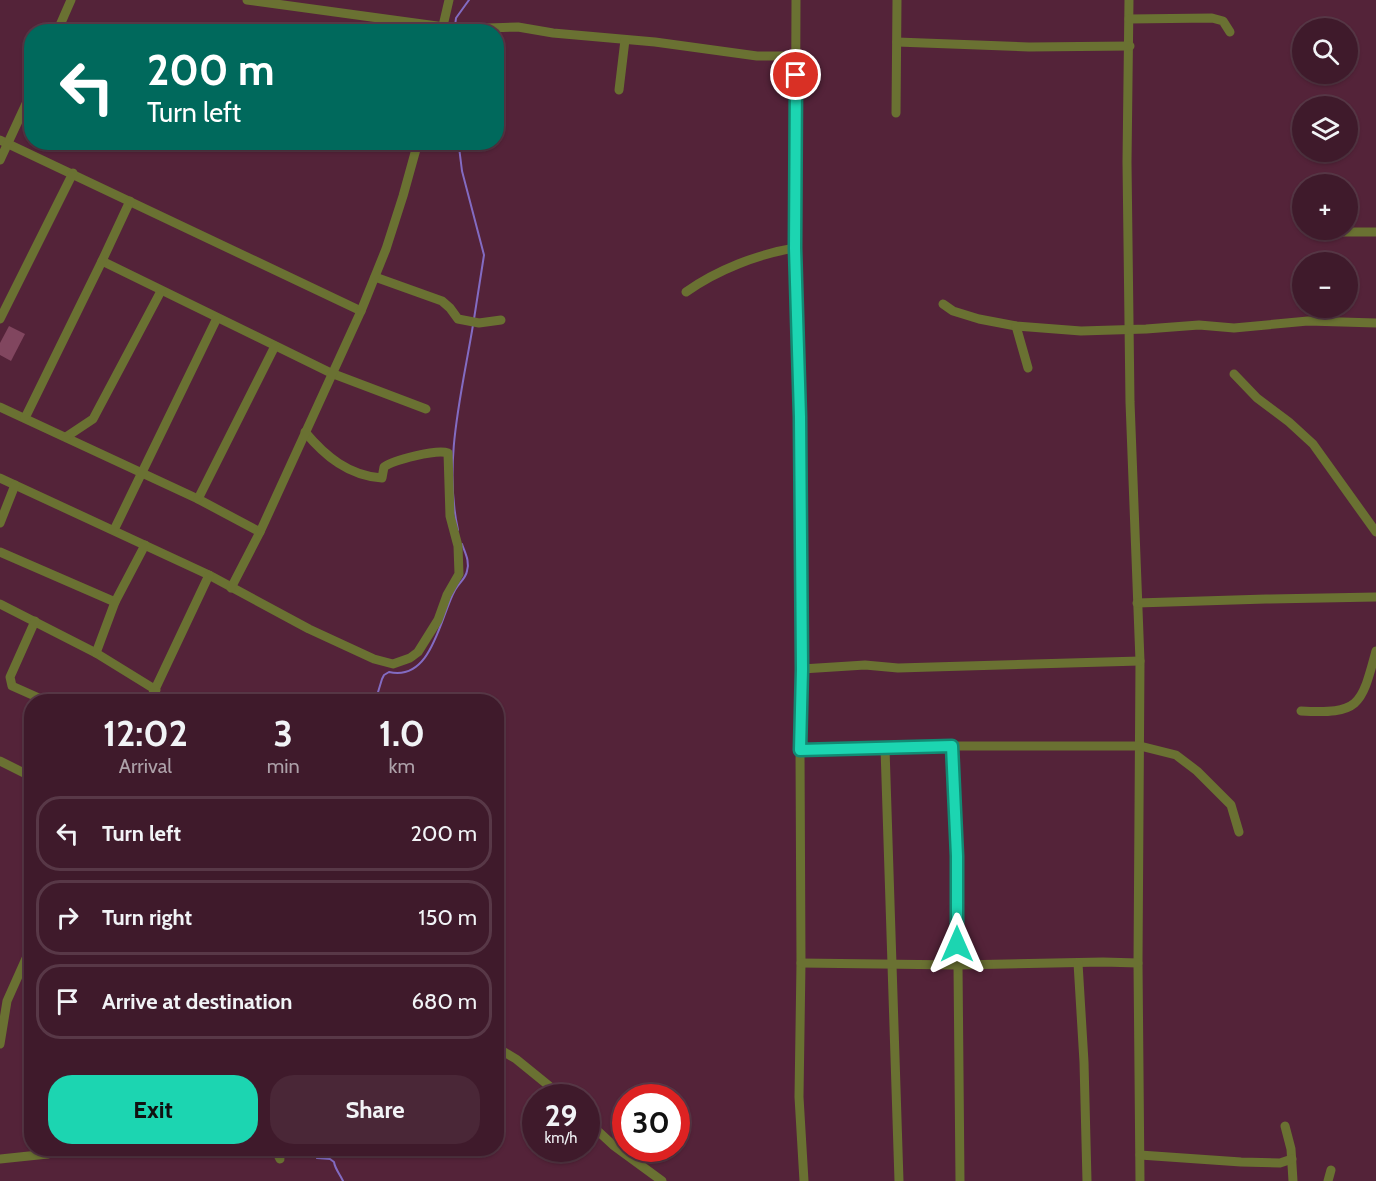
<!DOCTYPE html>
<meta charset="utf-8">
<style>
body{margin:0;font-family:Cabin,sans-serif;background:#4a2737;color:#f1f3f6;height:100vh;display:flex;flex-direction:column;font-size:22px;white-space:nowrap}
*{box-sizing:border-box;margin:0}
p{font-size:20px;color:#ada1a9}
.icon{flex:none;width:33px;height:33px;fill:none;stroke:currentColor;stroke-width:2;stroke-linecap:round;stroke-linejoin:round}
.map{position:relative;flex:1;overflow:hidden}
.panel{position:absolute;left:24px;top:694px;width:480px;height:462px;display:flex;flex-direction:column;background:#3f1a2b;border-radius:24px;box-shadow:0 2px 4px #0004,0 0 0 2px #583847}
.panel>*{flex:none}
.top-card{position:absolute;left:24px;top:24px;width:480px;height:126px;border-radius:24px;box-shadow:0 2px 4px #0004,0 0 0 2px #583847;background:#00695c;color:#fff;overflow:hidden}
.buttons{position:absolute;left:1292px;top:18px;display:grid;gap:12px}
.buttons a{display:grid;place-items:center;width:66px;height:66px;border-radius:50%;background:#3f1a2b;box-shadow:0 2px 4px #0004,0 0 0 2px #583847;font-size:30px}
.speed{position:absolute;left:522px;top:1084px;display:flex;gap:12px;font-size:30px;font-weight:700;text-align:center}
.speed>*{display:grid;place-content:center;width:78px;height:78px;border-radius:50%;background:#3f1a2b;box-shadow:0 2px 4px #0004,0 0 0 2px #583847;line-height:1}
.speed small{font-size:15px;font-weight:400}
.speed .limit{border:9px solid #d22;background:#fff;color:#111}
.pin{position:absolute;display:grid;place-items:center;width:51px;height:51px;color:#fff;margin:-26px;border:3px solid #fff;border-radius:50%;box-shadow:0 2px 6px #0007}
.me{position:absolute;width:66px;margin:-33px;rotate:0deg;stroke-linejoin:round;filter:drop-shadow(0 0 4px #0008)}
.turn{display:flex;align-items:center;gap:21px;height:126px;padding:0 24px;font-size:27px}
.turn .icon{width:78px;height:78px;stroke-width:2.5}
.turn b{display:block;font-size:42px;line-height:51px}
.eta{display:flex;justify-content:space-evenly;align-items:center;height:102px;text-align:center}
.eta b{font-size:36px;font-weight:700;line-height:42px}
.cta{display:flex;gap:12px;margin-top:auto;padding:12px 24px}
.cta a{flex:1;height:69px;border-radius:24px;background:#1cd5b1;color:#111;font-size:24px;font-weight:700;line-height:69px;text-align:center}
.cta a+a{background:#4a2737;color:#f1f3f6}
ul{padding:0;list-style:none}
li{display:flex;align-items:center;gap:18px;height:75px;margin:0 12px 9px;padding:0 12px;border:3px solid #583847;border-radius:24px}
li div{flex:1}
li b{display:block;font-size:22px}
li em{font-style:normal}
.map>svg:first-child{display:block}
</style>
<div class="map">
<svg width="1376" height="1181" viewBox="0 0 1376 1181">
<rect width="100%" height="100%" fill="#542339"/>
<polygon fill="#81465f" points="9,326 25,334 11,361 0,355 0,343"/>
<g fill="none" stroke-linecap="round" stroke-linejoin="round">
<g stroke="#836bc2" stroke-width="2">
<polyline points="455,26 456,18 469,0"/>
<polyline points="460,142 459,147 462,171 484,255 474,319"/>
<path d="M 458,530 C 443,462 462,392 473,325"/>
<path d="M 375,702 L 382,679 L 384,675 L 389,672 C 432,682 440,617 455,590 C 459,583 466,578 467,571 C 470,561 465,553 462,544"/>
<path d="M 313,1149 L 317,1158 L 330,1159 L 334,1162 C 335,1169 340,1174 343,1181"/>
</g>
<g stroke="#6a7132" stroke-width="9">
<polyline points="247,0 459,29 518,27 553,33 655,42 757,56 796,56"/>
<polyline points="796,0 795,248 800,417 802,669 800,750 801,963 799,1097 804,1181"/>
<polyline points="1129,0 1127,162 1130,402 1140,661 1138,963 1140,1181"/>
<polyline points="1129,19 1212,18 1223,21 1230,32"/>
<polyline points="442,30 449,0"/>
<polyline points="57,32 71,0"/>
<polyline points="897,42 1029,47 1130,46"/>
<polyline points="619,90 625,40"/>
<polyline points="896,113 897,0"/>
<polyline points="0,140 361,311"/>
<polyline points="0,160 32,91"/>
<polyline points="1342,232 1376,232"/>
<polyline points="102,261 331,373 426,409"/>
<polyline points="375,277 442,301 450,308 458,319 479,323 501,320"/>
<path d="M 686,292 C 717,270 758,254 795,248"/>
<polyline points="943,304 953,311 979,319 1016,326 1081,331 1146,329 1199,325 1234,328 1308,321 1376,323"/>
<polyline points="0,319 73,173"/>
<polyline points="1016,326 1028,368"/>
<polyline points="1234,374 1257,398 1289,422 1313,444 1376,532"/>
<polyline points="0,407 198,499 260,532"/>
<polyline points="25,418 102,261 130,201"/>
<polyline points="66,437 93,419 161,291"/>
<path d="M 0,478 L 209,575 L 309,629 L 374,659 L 393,664 L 410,658 L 418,652 L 438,620 L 447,595 L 459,574 L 458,546 L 450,516 L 448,453 C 437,449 393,460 384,467 L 382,478 C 349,476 325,456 305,432"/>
<polyline points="198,499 275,346"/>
<polyline points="0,523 15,485"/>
<polyline points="114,530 217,318"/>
<polyline points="0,552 115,602"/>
<polyline points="231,588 260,532 361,311 386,249 403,196 418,142"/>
<polyline points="1137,603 1266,599 1376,597"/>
<polyline points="0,604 96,653 156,690"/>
<polyline points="35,621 10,677 12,686 48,702"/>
<polyline points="96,653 115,602 145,545"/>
<polyline points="802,669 865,665 898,668 1140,661"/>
<polyline points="149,702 209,575"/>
<path d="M 1301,711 C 1360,714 1361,706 1376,651"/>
<polyline points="952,746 957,856 960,1181"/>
<polyline points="885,748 899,1181"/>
<polyline points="800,750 952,746 1140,746 1176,755 1197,771 1231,805 1239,832"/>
<polyline points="0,761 32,777"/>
<polyline points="801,963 958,965 1103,962 1138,963"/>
<polyline points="1078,963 1084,1062 1087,1181"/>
<polyline points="0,1044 7,1001 32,945"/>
<polyline points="496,1047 516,1059 564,1098"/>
<polyline points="586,1120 613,1145 662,1181"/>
<polyline points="1285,1126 1291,1149 1293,1181"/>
<polyline points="275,1149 280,1159"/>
<polyline points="1140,1155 1241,1162 1280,1163 1292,1159"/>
<polyline points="0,1159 48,1154 67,1149"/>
<polyline points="1328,1181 1331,1170"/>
</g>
</g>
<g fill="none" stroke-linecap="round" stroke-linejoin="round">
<defs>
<polyline id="route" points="796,75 795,248 800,417 802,669 800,750 952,746 957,856 957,944"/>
</defs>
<use href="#route" stroke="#128a73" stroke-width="15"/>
<use href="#route" stroke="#1cd5b1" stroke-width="10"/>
</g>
</svg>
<div class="buttons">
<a><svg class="icon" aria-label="search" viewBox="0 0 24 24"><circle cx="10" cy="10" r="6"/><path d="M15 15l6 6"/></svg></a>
<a><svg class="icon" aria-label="layers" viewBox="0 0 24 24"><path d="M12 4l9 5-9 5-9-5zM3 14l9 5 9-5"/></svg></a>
<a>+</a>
<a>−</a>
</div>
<div class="speed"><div>29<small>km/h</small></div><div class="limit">30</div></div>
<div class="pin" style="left:796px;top:75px;background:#d93025"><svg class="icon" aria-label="arrive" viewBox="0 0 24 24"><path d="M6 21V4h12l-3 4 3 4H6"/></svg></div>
<svg class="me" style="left:957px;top:944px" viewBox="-20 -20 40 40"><path d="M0-17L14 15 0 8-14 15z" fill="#1cd5b1" stroke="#fff" stroke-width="4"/></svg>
<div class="top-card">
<div class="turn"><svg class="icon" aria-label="left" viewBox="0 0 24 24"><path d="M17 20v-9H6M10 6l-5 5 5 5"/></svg><div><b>200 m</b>Turn left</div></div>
</div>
<section class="panel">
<div class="eta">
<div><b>12:02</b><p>Arrival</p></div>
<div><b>3</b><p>min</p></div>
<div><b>1.0</b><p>km</p></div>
</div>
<ul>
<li><svg class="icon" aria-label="left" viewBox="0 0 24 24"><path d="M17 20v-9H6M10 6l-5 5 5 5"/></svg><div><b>Turn left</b></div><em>200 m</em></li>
<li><svg class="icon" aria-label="right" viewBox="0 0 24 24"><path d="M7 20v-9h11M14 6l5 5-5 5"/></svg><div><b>Turn right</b></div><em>150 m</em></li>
<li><svg class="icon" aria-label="arrive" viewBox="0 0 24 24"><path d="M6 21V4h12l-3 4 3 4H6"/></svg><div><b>Arrive at destination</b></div><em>680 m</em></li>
</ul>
<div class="cta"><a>Exit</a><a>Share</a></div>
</section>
</div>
